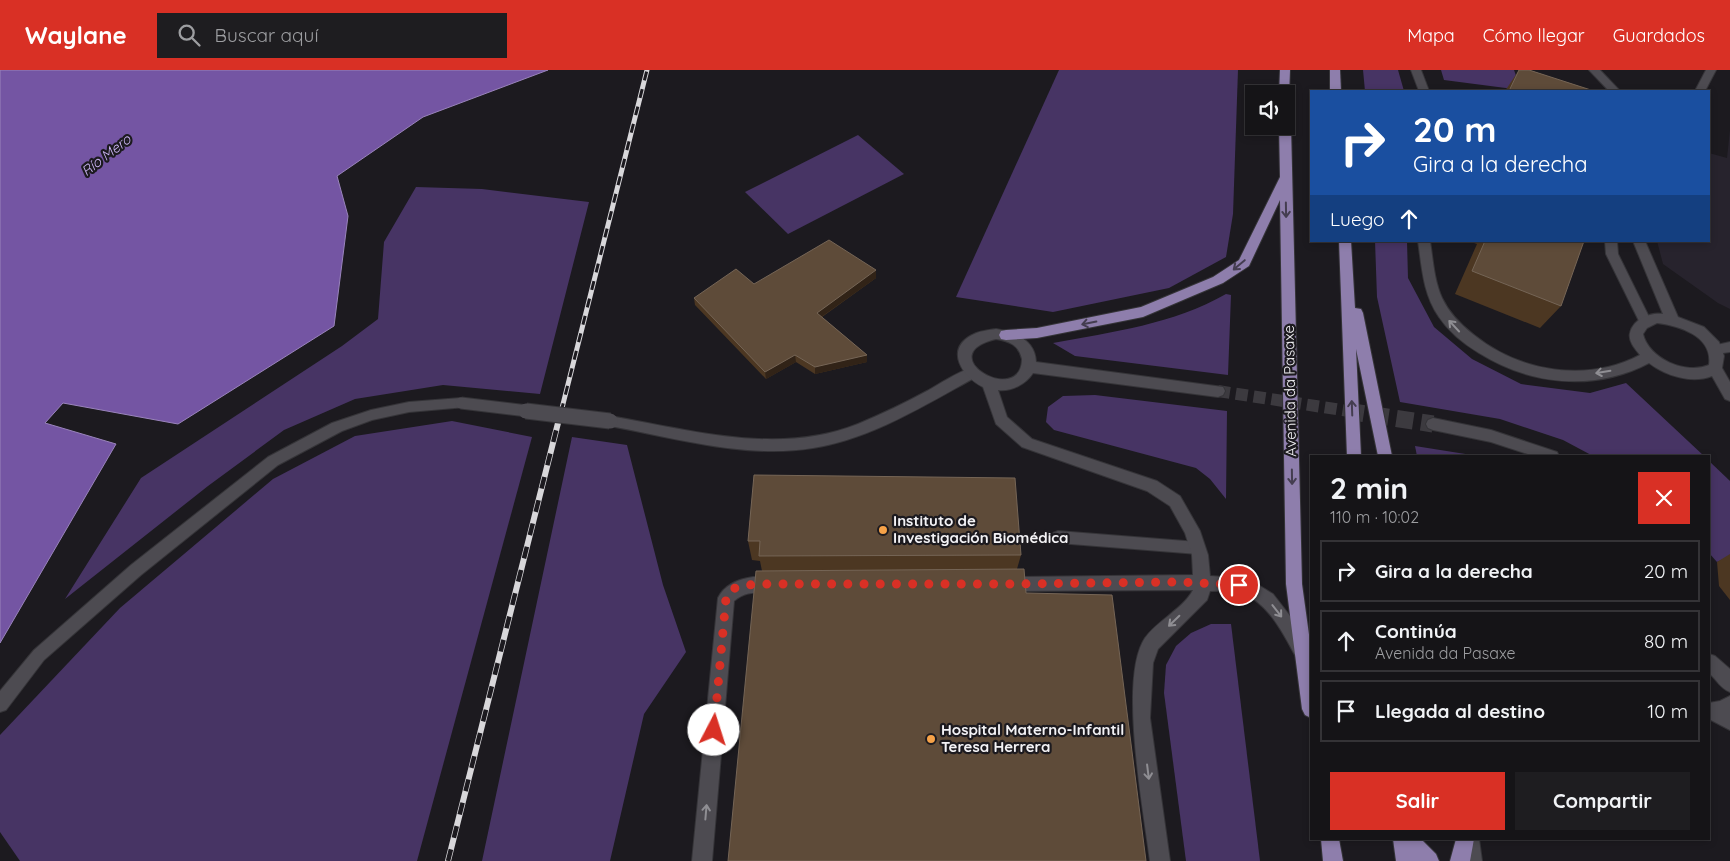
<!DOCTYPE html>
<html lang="es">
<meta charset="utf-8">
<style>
body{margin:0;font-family:Quicksand,sans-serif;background:#1e1d20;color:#f1f3f6;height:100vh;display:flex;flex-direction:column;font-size:19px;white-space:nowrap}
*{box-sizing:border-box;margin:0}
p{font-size:16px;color:#9d9ea1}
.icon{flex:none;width:28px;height:28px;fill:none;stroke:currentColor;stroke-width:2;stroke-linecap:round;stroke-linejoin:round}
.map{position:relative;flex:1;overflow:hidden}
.side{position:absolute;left:1310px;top:385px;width:400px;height:385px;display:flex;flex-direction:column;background:#151417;border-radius:0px;box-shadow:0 2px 8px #0003,0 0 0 1px #343336}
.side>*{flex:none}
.hud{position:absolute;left:1310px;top:20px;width:400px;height:152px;border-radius:0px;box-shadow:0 2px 8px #0003,0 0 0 1px #343336;background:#1a4fa0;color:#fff;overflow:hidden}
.tools{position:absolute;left:1245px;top:15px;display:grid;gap:10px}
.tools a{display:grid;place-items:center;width:50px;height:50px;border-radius:0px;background:#151417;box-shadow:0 2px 8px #0003,0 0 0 1px #343336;font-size:25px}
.pin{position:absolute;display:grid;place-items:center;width:42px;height:42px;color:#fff;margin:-21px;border:2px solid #fff;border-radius:50%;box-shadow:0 1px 5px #0007}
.me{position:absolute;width:55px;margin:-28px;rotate:5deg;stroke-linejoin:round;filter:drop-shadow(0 0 4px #0008)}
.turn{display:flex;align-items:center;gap:18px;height:105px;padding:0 20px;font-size:22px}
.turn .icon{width:65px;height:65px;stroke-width:2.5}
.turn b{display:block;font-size:35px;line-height:42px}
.then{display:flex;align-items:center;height:48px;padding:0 20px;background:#0003;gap:10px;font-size:19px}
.round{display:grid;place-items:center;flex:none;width:52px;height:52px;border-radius:0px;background:#1e1d20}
.overview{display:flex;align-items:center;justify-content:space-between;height:85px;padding:0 20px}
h1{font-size:30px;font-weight:700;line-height:38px}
.primary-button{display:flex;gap:10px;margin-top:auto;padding:10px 20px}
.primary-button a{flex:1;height:58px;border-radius:0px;background:#d93025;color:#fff;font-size:20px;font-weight:700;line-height:58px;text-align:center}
.primary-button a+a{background:#1e1d20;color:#f1f3f6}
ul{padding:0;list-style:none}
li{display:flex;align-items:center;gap:15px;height:62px;margin:0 10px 8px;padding:0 10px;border:2px solid #343336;border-radius:0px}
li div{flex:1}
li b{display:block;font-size:19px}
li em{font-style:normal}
header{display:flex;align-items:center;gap:30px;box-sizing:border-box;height:70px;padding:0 25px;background:#d93025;color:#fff}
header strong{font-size:24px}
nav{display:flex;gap:28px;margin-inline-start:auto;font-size:18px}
.search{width:350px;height:45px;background:#1e1d20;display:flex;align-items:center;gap:12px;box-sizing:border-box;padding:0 18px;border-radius:0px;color:#9d9ea1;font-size:19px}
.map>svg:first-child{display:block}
</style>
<header>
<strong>Waylane</strong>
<div class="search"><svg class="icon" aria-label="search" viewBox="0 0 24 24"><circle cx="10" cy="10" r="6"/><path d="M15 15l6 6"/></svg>Buscar aquí</div>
<nav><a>Mapa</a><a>Cómo llegar</a><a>Guardados</a></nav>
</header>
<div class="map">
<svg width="1730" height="791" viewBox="0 0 1730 791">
<rect width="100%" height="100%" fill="#1c1a1f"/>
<polygon fill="#27232d" points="1730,60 1730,239 1718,233 1663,194 1657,171 1709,171 1709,83 1727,88"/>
<g fill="#473464">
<polygon points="1059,0 1238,0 1233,144 1226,187 1169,218 1053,242 956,227"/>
<polygon points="1363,0 1398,0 1404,21 1365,21"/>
<polygon points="1441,0 1514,0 1521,20 1444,10"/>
<polygon points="858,65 904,104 788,164 745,122"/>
<polygon points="416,117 482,119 589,132 540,324 443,315 355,329 284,360 208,416 65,529 141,408 342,276 378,249 384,172"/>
<polygon points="1375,171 1407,171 1408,208 1434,257 1472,289 1521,314 1590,323 1626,313 1704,386 1593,386 1563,370 1500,349 1400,332 1377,227"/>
<path d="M 1226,224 L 1231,225 L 1228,305 L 1075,286 L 1053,273 C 1112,262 1174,254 1226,224 Z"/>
<polygon points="1095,325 1227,341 1226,429 1210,409 1196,398 1054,360 1046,352 1048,337 1063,326"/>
<polygon points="452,351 532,367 417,791 20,791 0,762 0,665 120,538 273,409 355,366"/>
<polygon points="572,367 627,375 663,515 686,582 644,644 610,791 482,791"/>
<polygon points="1415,376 1478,386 1417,386"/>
<polygon points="1709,391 1730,411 1730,486 1717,492 1709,483"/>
<polygon points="1211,554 1231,554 1260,791 1186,791 1164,623 1166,595 1176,576 1191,563"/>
</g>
<polygon fill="#7455a3" stroke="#9a84bc" points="0,0 548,0 423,47 337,106 348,146 334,256 178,354 63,333 45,353 116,374 0,573"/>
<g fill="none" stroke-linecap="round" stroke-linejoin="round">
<polyline stroke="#3c3a3f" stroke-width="12" stroke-dasharray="12 6" stroke-linecap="butt" points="1218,321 1355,342"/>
<polyline stroke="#3c3a3f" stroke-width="17" stroke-dasharray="17 8" stroke-linecap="butt" points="1347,341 1433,354"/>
<defs>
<g id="lane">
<polygon points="1589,0 1600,0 1620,21 1609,21"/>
<polygon points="1605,171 1617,171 1618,184 1651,251 1649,254 1641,254 1639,251 1606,184"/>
<polygon points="1730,272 1730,282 1716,284 1712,282 1710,279 1712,276"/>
<path d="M 971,298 L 976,299 L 977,303 L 976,307 C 925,335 871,369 813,378 C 746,389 675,368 610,356 L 605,355 L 603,351 L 605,347 L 610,346 C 690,360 779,386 858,354 C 882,344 905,333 927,321 C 941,313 956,303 971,298 Z"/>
<polygon points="461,328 466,329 468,333 466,337 409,342 372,350 342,361 278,395 141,505 44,590 6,640 0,642 0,621 34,580 131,495 268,387 332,353 371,340 409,332"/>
<polygon points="1058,461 1198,472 1203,473 1205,478 1203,483 1198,484 1058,473 1053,471 1051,467 1053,463"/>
</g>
<g id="street">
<polygon points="1411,0 1421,0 1429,21 1419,21"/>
<polygon points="1706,0 1716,0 1705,21 1695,21"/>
<path d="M 1418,171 L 1430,171 C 1433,190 1434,210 1442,228 C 1449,243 1461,255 1474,265 C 1520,302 1587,313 1640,285 C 1635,279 1628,271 1630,263 C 1633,249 1651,242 1663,244 L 1633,171 L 1645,171 L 1678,247 L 1704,257 L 1719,272 L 1724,286 L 1722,298 L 1730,312 L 1730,331 L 1725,329 L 1712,306 C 1692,314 1666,306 1649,293 C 1594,322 1530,315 1479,283 C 1464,274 1449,262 1439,247 C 1423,224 1422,198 1418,171 ZM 1657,253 C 1680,256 1713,266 1709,295 C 1686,305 1649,289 1643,264 L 1647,258 Z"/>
<path d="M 996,259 C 1015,262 1035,270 1036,292 L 1223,317 L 1225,321 L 1223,325 L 1218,327 L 1033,303 C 1026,314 1011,322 998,320 L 1007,347 L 1032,369 L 1157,411 L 1180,426 L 1200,461 L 1208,485 L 1210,506 L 1239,508 L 1260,516 L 1273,524 L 1297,555 L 1310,581 L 1308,587 L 1302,589 L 1296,587 C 1283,563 1268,532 1241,523 C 1231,520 1219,521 1210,521 L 1207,530 L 1158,579 L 1153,593 L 1150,648 L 1170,791 L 1150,791 C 1144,742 1118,608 1145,568 C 1158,550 1183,539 1193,520 L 1007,521 L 1001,519 L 999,514 L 1001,509 L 1007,507 L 1193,505 L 1192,485 L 1185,463 L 1170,436 L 1147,421 L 1022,377 L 996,354 L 983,317 C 963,307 944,280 972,265 C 979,261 989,260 996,259 ZM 996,269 C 1009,271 1019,275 1022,289 C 1021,338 929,285 996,269 Z"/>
<polygon points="1433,348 1491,360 1557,382 1559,386 1534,386 1491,372 1433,360 1428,358 1426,354 1428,350"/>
<path d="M 753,507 L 774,507 L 780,509 L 782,514 L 780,519 C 764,525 748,518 734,531 L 712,791 L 692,791 L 718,528 C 724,515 739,509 753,507 Z"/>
<path d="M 1709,584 L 1715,586 L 1730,599 L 1730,622 C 1721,619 1716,609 1709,603 Z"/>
<polygon points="1730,626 1730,660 1709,649 1709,633 1720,631"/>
<polygon points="1461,769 1479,769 1482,791 1462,791"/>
</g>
<g id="primary">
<polygon points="1280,0 1290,0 1289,26 1286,27 1286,24 1279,24"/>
<polygon points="1330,0 1340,0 1341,21 1330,21"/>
<polygon points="1286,53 1291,56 1302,514 1311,579 1311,648 1305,645 1302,639 1286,514 1280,130 1249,196 1223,213 1143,247 1037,268 1006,270 1001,269 999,265 1001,261 1006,260 1037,258 1141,237 1213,207 1239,190 1280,107 1279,56 1286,56"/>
<polygon points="1339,171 1351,171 1355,238 1361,239 1363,243 1392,386 1378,386 1356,279 1361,386 1347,386"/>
<polygon points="1321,769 1339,769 1343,791 1323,791"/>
<polygon points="1393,769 1421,769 1436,784 1439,791 1396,791"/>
<polygon points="1456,769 1474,769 1470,791 1450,791"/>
</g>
</defs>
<use href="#lane" stroke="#353438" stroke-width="2"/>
<use href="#street" stroke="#353438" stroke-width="2"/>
<use href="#primary" stroke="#353438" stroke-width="2"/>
<use href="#lane" fill="#4d4b51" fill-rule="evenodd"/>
<use href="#street" fill="#4d4b51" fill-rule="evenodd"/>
<use href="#primary" fill="#8e7eac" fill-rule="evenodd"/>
<defs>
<polyline id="rail-far1" points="561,342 647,0"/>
<polyline id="rail" points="448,791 561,341"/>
</defs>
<use href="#rail-far1" stroke="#d8d7da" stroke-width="5"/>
<use href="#rail" stroke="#d8d7da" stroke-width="6"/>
<use href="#rail-far1" stroke="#1c1a1f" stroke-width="3" stroke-dasharray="9" stroke-linecap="butt"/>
<use href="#rail" stroke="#1c1a1f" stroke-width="4.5" stroke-dasharray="12" stroke-linecap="butt"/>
<defs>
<polyline id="lane-bridge-far1" points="461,333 536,342"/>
<polyline id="lane-bridge" points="526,341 610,351"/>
</defs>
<use href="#lane-bridge-far1" stroke="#353438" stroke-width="13" stroke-linecap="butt"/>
<use href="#lane-bridge" stroke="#353438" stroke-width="17" stroke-linecap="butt"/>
<use href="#lane-bridge-far1" stroke="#4d4b51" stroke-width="11"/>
<use href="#lane-bridge" stroke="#4d4b51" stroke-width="15"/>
</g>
<g fill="#4c3722">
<polygon points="1519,0 1529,0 1594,21 1505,21"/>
<polygon points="1475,171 1584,171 1561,236 1540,258 1455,224 1477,174 1474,173"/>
<polygon points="876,208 822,247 867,285 867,292 815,304 796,292 766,309 695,235 694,228 754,214"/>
<polygon points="754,405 1021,485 1017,499 1026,523 1146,791 762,501 760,491 752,490 748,471"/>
<polygon points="1730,484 1730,530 1719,516 1717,492"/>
</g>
<g fill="#312317">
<polygon points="876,200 876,208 817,250 817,243"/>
<polygon points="795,285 796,292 766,309 765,302"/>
<polygon points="867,285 867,292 815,304 815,297"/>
</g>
<g fill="#5e4b39" stroke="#756556">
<polygon points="1519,0 1529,0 1594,21 1509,21"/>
<polygon points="829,170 876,200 817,243 867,285 815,297 795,285 765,302 694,228 736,199 754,214"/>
<polygon points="1485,171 1584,171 1561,236 1472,201"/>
<polygon points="754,405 1015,408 1021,485 759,486 760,471 748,471"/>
<polygon points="1024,499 1026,523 1112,525 1146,791 728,791 756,501"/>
</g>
<defs><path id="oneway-shaft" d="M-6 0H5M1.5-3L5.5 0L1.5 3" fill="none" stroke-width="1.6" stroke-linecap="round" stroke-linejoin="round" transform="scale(1.25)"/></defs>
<g stroke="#443d50">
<use href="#oneway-shaft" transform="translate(1286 140) rotate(89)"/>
<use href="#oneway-shaft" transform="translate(1239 195) rotate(140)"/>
<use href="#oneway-shaft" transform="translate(1089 253) rotate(169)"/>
<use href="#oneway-shaft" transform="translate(1352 338) rotate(-92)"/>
<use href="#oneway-shaft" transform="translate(1292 407) rotate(89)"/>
</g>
<g stroke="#8f8e93">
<use href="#oneway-shaft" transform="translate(1454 256) rotate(-133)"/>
<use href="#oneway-shaft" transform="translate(1603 302) rotate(171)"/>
<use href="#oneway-shaft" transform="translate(1277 541) rotate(52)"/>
<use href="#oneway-shaft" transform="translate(1174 551) rotate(136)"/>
<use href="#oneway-shaft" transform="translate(1148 702) rotate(83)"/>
<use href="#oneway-shaft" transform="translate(706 742) rotate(-85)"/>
</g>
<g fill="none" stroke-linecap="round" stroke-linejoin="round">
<polyline stroke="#d93025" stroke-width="9" stroke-dasharray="0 16.2" points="714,660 726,528 735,518 748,515 768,514 1011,514 1180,512 1239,515"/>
</g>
<g fill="#f6a248" stroke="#1c1a1f" stroke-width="2">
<circle cx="883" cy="460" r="5"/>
<circle cx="931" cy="669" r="5"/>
</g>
<g text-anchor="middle" stroke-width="4.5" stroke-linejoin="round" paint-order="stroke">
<g font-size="14" font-style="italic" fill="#ccb5f5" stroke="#1c1a1f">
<text transform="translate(106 85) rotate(-38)" y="5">Río Mero</text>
</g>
<g font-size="15" fill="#f3f2f5" stroke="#1c1a1f">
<text transform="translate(1290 321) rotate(-91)" y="5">Avenida da Pasaxe</text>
</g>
<g font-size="15" font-weight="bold" fill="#f3f2f5" stroke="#1c1a1f" text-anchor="start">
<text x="893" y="456">Instituto de<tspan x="893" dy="17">Investigación Biomédica</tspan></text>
<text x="941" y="665">Hospital Materno-Infantil<tspan x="941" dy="17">Teresa Herrera</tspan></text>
</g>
</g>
</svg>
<div class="tools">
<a><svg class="icon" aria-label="sound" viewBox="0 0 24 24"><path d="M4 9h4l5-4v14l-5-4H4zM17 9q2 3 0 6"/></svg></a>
</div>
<div class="pin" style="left:1239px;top:515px;background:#d93025"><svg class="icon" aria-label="arrive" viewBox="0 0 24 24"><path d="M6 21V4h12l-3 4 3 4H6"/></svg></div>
<svg class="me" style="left:714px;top:660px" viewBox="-20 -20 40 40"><circle r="19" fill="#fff"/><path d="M0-13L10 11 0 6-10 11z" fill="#d93025"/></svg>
<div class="hud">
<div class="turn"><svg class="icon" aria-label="right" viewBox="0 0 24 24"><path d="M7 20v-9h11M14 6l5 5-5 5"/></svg><div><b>20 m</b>Gira a la derecha</div></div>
<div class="then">Luego<svg class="icon" aria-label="ahead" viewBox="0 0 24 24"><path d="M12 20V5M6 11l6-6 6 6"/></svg></div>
</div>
<section class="side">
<div class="overview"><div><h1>2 min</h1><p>110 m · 10:02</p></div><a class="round" style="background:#d93025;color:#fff"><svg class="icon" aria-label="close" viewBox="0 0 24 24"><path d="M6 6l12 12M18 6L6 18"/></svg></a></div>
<ul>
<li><svg class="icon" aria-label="right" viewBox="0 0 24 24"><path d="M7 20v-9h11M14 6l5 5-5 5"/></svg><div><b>Gira a la derecha</b></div><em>20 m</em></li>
<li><svg class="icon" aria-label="ahead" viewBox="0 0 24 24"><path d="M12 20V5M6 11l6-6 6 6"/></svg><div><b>Continúa</b><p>Avenida da Pasaxe</p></div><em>80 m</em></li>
<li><svg class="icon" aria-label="arrive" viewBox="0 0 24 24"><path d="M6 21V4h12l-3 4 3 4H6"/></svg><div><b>Llegada al destino</b></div><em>10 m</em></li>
</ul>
<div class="primary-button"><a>Salir</a><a>Compartir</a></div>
</section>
</div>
